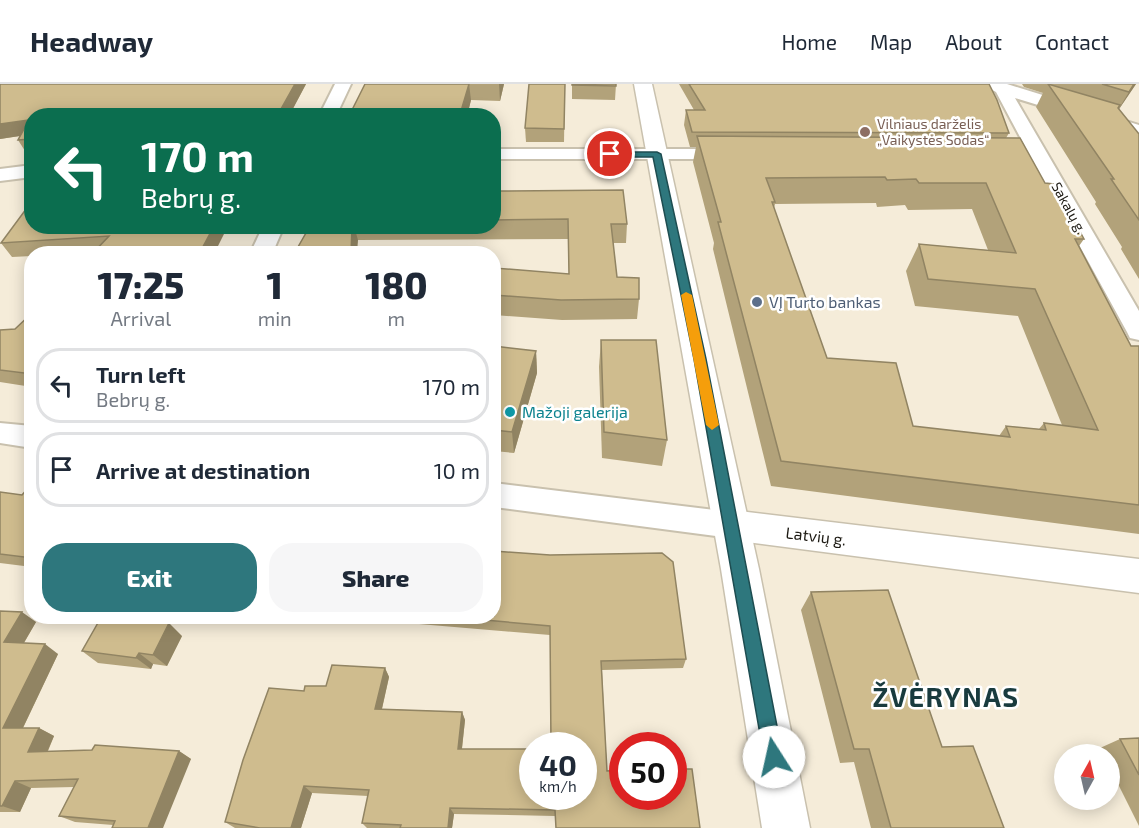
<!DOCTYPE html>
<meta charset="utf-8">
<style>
body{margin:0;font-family:"Exo 2",sans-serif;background:#f6f6f7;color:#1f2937;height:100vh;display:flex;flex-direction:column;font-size:22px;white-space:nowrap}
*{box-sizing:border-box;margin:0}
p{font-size:20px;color:#747a83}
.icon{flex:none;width:33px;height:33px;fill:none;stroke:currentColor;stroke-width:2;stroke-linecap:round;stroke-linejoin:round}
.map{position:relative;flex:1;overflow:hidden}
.drawer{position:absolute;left:24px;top:162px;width:477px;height:378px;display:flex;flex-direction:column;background:#fff;border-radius:24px;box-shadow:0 3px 15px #0003}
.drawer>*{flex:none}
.top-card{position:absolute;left:24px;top:24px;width:477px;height:126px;border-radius:24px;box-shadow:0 3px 15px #0003;background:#0b6e4f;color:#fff;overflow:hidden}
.needle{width:39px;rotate:8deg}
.tools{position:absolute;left:1054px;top:660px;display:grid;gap:12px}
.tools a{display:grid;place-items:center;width:66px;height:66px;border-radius:50%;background:#fff;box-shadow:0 3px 15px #0003;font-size:30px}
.speed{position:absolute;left:519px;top:648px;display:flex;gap:12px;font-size:30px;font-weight:700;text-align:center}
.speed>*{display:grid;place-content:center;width:78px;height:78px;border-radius:50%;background:#fff;box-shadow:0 3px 15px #0003;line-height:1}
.speed small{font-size:15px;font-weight:400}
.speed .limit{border:9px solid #d22;background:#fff;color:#111}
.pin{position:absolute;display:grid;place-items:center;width:51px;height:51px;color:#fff;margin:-26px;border:3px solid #fff;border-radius:50%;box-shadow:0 2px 6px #0007}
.me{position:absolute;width:66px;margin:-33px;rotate:350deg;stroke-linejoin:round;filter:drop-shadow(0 0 4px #0008)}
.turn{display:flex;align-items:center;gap:21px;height:126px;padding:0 18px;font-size:27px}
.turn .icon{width:78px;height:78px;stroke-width:2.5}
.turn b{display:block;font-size:42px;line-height:51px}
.eta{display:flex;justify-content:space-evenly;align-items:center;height:102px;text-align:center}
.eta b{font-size:36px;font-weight:800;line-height:42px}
.primary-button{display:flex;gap:12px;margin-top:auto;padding:12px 18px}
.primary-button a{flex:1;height:69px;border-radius:24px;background:#2e777d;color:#fff;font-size:24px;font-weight:800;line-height:69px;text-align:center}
.primary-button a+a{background:#f6f6f7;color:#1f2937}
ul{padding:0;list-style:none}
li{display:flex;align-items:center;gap:18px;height:75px;margin:0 12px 9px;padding:0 6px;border:3px solid #e0e1e3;border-radius:24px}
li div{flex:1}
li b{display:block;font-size:22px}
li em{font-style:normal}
header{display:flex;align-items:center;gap:36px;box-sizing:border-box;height:84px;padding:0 30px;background:#fff;border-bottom:2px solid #e0e1e3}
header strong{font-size:28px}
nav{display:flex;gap:33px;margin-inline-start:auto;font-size:21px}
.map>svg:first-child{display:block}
</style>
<header>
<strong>Headway</strong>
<nav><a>Home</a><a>Map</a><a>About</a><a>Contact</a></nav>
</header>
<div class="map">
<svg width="1139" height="744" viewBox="0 0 1139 744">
<rect width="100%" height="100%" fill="#f5ecd9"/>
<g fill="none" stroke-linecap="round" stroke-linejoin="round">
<defs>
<g id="minor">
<polygon points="335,0 351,0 336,32 319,32"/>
<polygon points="989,0 1007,0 1139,41 1139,52 1015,14 1139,227 1139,256 1130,254 1127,248 1033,77 992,76 986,75 983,71 986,67 1027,66 996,8 987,3"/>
<polygon points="494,65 733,65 739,66 742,70 739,74 733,75 494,75"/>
<polygon points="32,81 32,93 0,97 0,85"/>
<polygon points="263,142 284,142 272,170 250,170"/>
<polygon points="0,339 32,342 32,364 0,359"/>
<polygon points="494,399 731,428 742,432 746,441 742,450 731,454 494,423"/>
</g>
<polygon id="tertiary" points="731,426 1139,475 1139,509 731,456 718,452 713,441 718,430"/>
<polygon id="secondary" points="634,0 652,0 759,485 810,744 762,744 721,485"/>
</defs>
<use href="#minor" stroke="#c9c1ae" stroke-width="4"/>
<use href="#tertiary" stroke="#c9c1ae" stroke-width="3"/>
<use href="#secondary" stroke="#c9c1ae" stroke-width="3"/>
<use href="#minor" fill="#fff" fill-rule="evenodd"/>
<use href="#tertiary" fill="#fff" fill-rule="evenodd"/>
<use href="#secondary" fill="#fff" fill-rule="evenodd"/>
</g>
<g fill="#b2a27a" fill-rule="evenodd">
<polygon points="0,0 306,0 289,32 32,32 32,70 27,70 18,56 20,52 0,55"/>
<polygon points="365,0 504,0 500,17 471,16 467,32 349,32"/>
<polygon points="565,0 564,58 526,58 525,44"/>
<polygon points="572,0 616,0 615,16 572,15"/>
<path d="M 679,0 L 989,0 L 1009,49 L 1006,54 L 1045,99 L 1084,155 L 1079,162 L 1131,262 L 1139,262 L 1139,450 L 771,402 L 713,165 L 714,159 L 693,78 L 696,63 L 690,63 L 684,41 L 686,26 L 694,26 ZM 876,119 L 877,123 L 905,121 L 908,126 L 972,125 L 988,166 L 919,160 L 906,187 L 915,222 L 1018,232 L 1062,341 L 1044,339 L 1039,345 L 1006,342 L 999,352 L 913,342 L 827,274 L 774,124 L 775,120 Z"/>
<polygon points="1022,0 1136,0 1119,25 1139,51 1139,195 1121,165 1122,163 1095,120 1096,118 1036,23 1043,9 1024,3"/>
<polygon points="494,107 627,140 626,159 613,159 617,193 639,215 637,235 562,236 494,231 494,184 569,190 568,155 358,156 310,142 494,142"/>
<polygon points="228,142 93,168 72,170 32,170 32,172 12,173 1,159"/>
<polygon points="32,229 32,303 0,298 0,246 15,245"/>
<polygon points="601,256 667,356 662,382 602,374 599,283"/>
<polygon points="494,262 536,267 537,289 514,369 494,367"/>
<polygon points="32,403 32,483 0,479 0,408 22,411"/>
<polygon points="494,467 550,471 662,469 673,478 686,575 683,584 602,586 607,687 622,686 622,712 674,712 674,685 692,685 700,744 556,744 555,732 454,730 452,744 367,744 362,739 368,712 312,709 301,744 235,744 225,738 243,676 269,604 304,607 305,602 326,602 332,581 385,584 389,593 382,625 462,628 465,636 462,665 532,665 532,712 584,712 584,662 551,662 550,551 419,540 416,532 494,532"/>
<polygon points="811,508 942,663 1004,744 871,744 854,678 840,679 801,526"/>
<polygon points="0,527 36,538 24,559 58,570 23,644 39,644 54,652 48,667 179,667 191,675 113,741 75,738 59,732 74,703 31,704 20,728 0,728"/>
<polygon points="182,552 167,582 153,580 151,585 98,579 82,567"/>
<polygon points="1139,654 1139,742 1110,684 1110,670 1103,670 1100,664 1120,655"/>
</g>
<g fill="#918463">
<polygon points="295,0 306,0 289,32 277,32"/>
<polygon points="469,0 471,16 467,32 461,32 461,27"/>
<polygon points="499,0 504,0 500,17"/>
<polygon points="1134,0 1136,0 1115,31 1129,8"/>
<polygon points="29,36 32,50 0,55 0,40"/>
<polygon points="214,142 228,142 214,170 199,170"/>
<polygon points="352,142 354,142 358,156 357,170 351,170"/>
<polygon points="536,267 537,289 514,369 512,348"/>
<polygon points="22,528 36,538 19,567 4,558"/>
<polygon points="169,539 182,552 167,582 153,571"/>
<polygon points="45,560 58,570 19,652 3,644"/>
<polygon points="139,569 153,580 151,585 136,574"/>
<polygon points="385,584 389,593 380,633 375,625"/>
<polygon points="462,628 465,636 461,672 458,665"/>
<polygon points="39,644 54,652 44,675 28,668"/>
<polygon points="179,667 191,675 163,744 148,744"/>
<polygon points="15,697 31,704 20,728 2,722"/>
<polygon points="304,702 312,709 301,744 291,744"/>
<polygon points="450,724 454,730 452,744 448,744"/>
</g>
<g fill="#cfbc8e" stroke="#918463" stroke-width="1.5" fill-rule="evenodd">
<polygon points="0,0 295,0 277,32 32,32 32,55 18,56 29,36 0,40"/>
<polygon points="365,0 469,0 461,27 401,26 398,32 349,32"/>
<polygon points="529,0 565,0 564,45 525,44"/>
<polygon points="572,0 616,0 616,2 572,1"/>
<polygon points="689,0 989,0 997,16 1009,49 692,48 686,26 705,26"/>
<polygon points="1048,0 1120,21 1118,24 1139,50 1139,136 1111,95 1114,95"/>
<polygon points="1102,0 1134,0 1129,8"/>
<path d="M 697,52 L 1020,54 L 1045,99 L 1054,100 L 1084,155 L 1075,155 L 1131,262 L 1139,262 L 1139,421 L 781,377 L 718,138 L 721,138 ZM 885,93 L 887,96 L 916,95 L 919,99 L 986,99 L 1016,169 L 919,160 L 928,195 L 1035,205 L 1098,346 L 1044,339 L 1046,346 L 1006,342 L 1010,353 L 913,342 L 896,279 L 827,274 L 772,118 L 775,118 L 766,94 Z"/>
<polygon points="623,106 627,140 611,140 617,193 639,194 639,215 561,216 494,211 494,184 569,190 568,135 494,136 494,107"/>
<polygon points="32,117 32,142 214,142 199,170 92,170 109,152 1,159"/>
<polygon points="310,142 352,142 351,170 294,170"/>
<polygon points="32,229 32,290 0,286 0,246 15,245"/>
<polygon points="601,256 656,256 667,356 604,348"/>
<polygon points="494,262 536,267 512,348 494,346"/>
<polygon points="29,403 32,403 32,474 0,470 0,408 22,411"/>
<polygon points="494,467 550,471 662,469 673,478 686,575 601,577 607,687 622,686 622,712 674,712 674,685 692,685 700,744 556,744 555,726 450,724 448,744 400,744 401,741 362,739 369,706 304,702 291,744 260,744 225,738 243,676 269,604 304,607 305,602 326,602 332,581 385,584 375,625 462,628 458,665 532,665 532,712 584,712 584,662 551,662 550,542 440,532 494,532"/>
<polygon points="888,506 942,663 973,662 1004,744 891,744 869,665 854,665 811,508"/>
<polygon points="0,527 22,528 4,558 45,560 3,644 39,644 28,668 92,666 95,661 179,667 148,744 112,744 115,737 59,732 78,695 15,697 2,722 0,722"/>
<polygon points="115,533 169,539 153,571 139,569 136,574 82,567 99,537 112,539"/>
<polygon points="1139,654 1139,691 1120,655"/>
</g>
<polygon fill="#2e777d" stroke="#1e4d51" stroke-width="1.5" points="607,68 657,68 661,70 706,275 783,673 780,680 774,682 767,680 764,673 694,275 653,73 610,73 607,72"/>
<polygon fill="#f59e0b" points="686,208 692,211 719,341 712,346 706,341 681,211"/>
<circle fill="#8d6e63" stroke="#fff" stroke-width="2" cx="865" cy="48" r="6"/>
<circle fill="#5c6f8a" stroke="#fff" stroke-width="2" cx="757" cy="218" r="6"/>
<circle fill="#0f9aa8" stroke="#fff" stroke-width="2" cx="510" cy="328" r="6"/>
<g text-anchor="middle" stroke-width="5" stroke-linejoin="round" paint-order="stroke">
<g font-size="14" fill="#785e54" stroke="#fff" text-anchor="start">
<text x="877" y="45">Vilniaus darželis<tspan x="877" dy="16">„Vaikystės Sodas“</tspan></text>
</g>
<g font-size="14" fill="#1d1a13" stroke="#fff">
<text transform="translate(1069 124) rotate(61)" y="5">Sakalų g.</text>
</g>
<g font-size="16" fill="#4e5e75" stroke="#fff" text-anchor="start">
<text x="769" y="224">VĮ Turto bankas</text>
</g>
<g font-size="16" fill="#0d838f" stroke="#fff" text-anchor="start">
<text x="522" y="334">Mažoji galerija</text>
</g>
<g font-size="16" fill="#1d1a13" stroke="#fff">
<text transform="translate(816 452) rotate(7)" y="6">Latvių g.</text>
</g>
<g font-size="27" font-weight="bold" letter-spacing="1.5" fill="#193b3e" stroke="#fff">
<text x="946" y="623">ŽVĖRYNAS</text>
</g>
</g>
</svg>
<div class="tools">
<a><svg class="needle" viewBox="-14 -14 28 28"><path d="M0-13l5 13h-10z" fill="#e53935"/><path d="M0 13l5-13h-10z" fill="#747a83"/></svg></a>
</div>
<div class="speed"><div>40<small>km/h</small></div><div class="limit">50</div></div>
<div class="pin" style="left:610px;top:70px;background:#d93025"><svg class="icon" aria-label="arrive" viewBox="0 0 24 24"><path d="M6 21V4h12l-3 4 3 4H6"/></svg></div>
<svg class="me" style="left:774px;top:673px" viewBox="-20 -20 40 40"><circle r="19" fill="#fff"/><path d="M0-13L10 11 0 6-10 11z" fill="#2e777d"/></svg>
<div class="top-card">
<div class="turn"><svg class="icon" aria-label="left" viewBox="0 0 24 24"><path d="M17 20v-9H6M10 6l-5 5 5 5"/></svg><div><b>170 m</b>Bebrų g.</div></div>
</div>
<section class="drawer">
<div class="eta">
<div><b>17:25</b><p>Arrival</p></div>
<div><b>1</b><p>min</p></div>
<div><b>180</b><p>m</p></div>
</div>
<ul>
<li><svg class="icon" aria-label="left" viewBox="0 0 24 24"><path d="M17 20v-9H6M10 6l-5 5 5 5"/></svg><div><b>Turn left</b><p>Bebrų g.</p></div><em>170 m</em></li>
<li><svg class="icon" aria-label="arrive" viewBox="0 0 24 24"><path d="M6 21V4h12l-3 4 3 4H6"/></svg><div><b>Arrive at destination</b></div><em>10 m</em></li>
</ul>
<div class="primary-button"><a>Exit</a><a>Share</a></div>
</section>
</div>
